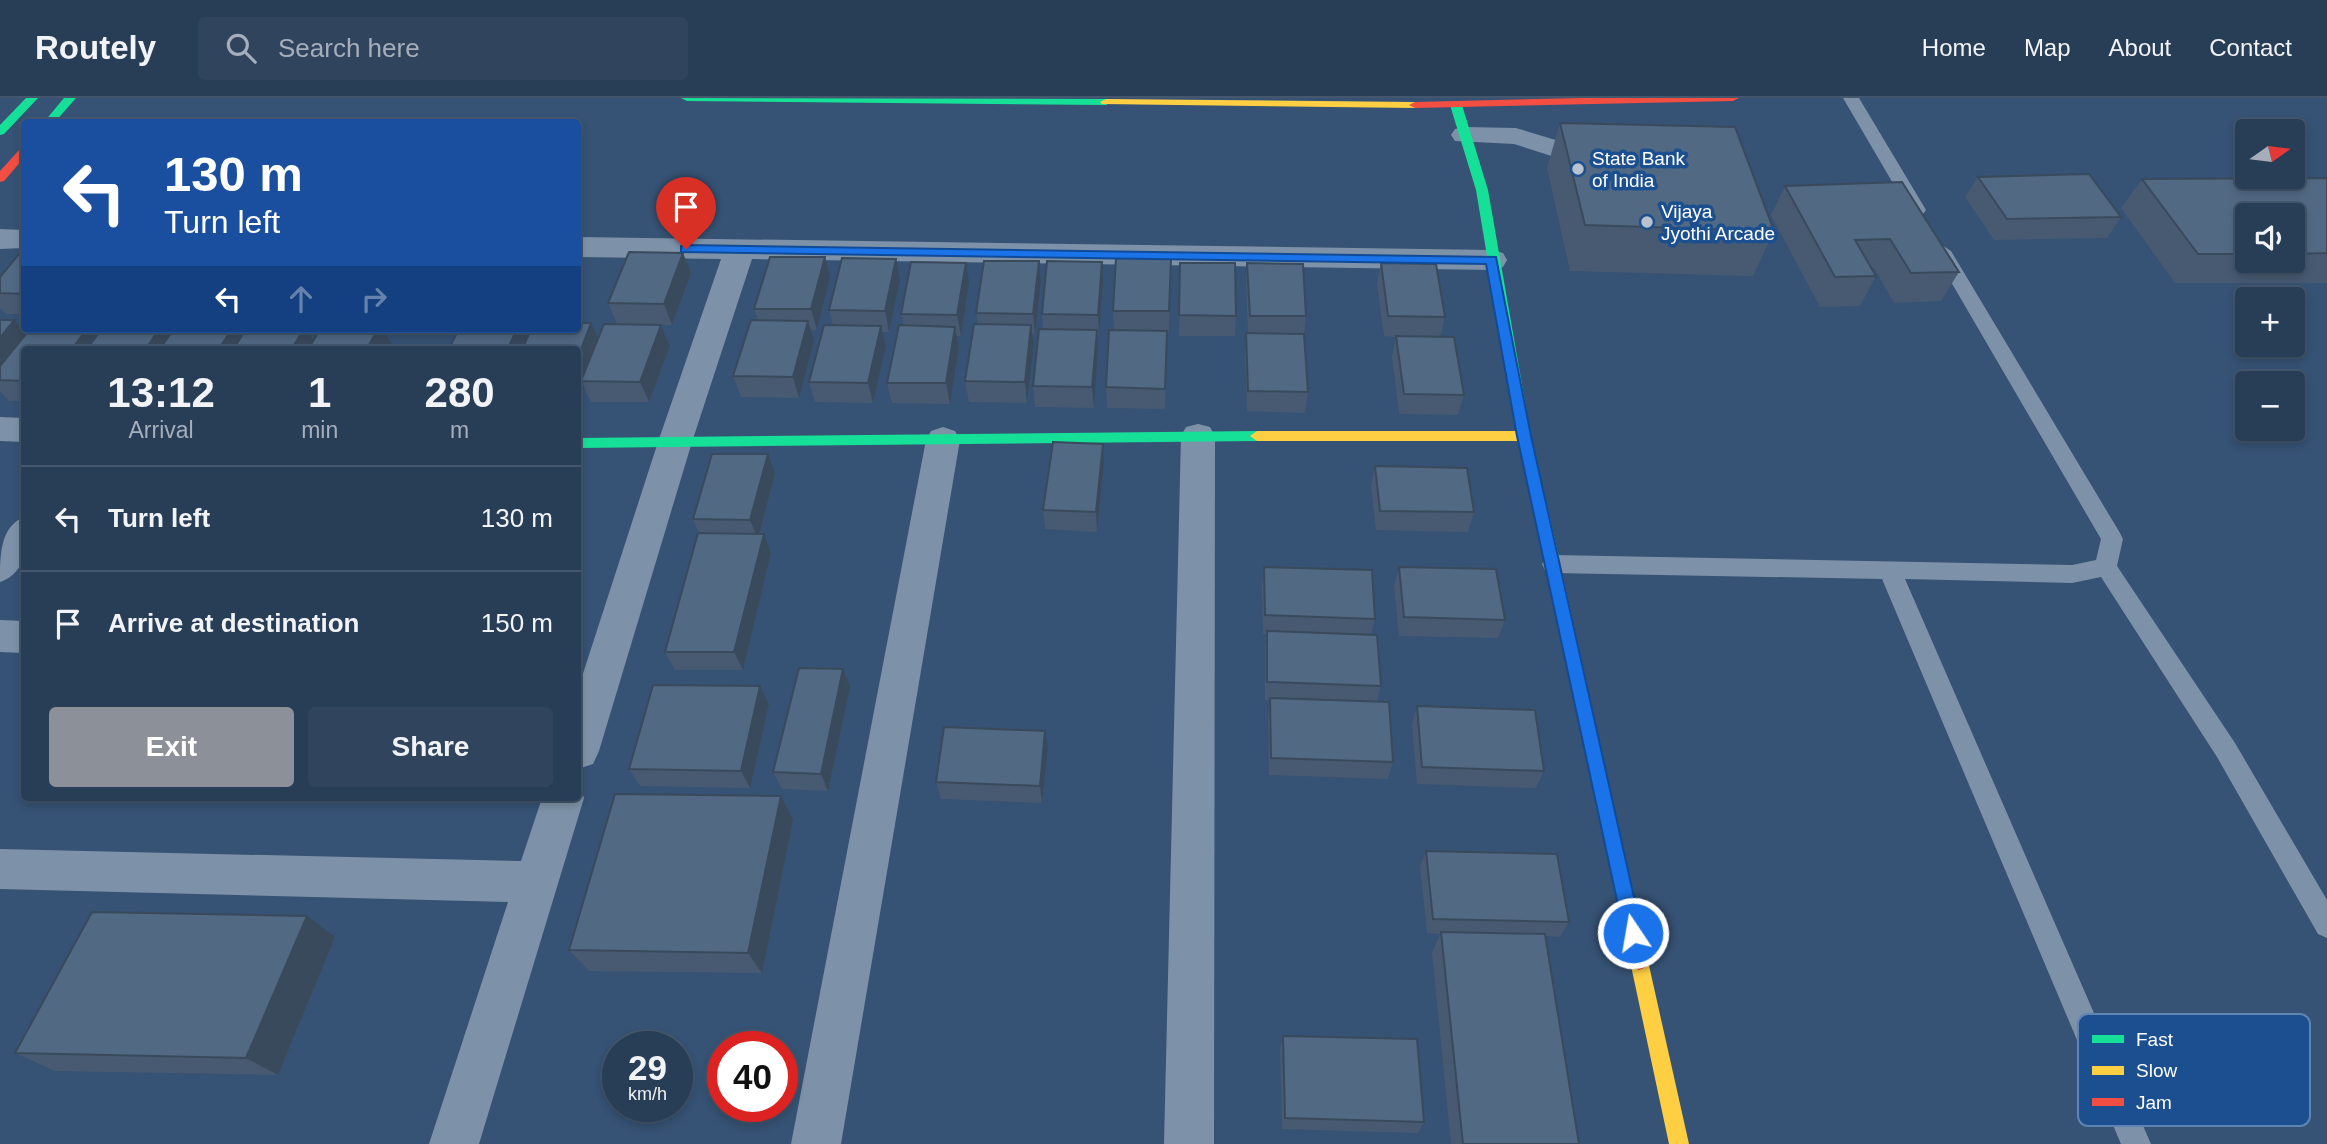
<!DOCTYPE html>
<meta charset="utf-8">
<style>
body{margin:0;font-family:Arial,sans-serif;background:#30455d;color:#f1f3f6;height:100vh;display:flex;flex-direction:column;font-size:26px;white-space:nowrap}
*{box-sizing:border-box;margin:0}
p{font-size:23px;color:#a5aeba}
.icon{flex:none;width:38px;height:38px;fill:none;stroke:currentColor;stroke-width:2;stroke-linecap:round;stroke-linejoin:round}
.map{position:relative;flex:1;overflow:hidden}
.panel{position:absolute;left:21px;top:248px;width:560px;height:455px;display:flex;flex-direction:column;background:#283e57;border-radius:7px;box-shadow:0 4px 10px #0003,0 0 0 2px #44576d}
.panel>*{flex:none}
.banner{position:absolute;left:21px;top:21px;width:560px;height:214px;border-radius:7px;box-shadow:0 4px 10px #0003,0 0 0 2px #44576d;background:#1a4fa0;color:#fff;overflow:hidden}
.needle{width:46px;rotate:76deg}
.buttons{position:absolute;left:2235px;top:21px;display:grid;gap:14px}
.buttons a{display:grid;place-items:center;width:70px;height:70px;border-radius:7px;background:#283e57;box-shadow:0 4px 10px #0003,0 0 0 2px #44576d;font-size:35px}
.speed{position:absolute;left:602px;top:933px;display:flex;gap:14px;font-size:35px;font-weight:700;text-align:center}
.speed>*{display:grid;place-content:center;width:91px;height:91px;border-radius:50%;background:#283e57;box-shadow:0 4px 10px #0003,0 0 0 2px #44576d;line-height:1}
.speed small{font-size:18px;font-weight:400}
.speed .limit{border:10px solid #d22;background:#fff;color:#111}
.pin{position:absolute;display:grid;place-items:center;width:60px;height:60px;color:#fff;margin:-72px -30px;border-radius:50% 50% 50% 0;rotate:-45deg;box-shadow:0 0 7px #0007}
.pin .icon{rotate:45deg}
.me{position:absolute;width:77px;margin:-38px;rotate:348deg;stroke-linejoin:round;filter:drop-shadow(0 0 5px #0008)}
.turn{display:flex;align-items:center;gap:24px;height:147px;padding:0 28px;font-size:32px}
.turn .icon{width:91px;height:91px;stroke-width:2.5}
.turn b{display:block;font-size:49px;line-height:60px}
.lanes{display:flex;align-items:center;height:66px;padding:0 28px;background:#0003;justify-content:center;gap:35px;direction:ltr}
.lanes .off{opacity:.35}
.eta{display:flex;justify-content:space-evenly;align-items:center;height:119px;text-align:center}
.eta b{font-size:42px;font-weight:600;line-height:49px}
.primary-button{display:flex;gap:14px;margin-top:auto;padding:14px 28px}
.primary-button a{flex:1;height:80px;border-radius:7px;background:#8c9099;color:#fff;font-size:28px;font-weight:600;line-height:80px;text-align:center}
.primary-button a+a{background:#30455d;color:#f1f3f6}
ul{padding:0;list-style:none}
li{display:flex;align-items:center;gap:21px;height:105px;padding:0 28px;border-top:2px solid #44576d}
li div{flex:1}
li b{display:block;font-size:26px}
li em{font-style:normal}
header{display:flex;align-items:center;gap:42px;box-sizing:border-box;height:98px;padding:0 35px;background:#283e57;border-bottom:2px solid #44576d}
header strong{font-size:33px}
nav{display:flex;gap:38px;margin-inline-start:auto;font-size:24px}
.search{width:490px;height:63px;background:#30455d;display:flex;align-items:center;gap:18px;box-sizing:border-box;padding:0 24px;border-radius:7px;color:#a5aeba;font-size:26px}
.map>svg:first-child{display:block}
</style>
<header>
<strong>Routely</strong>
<div class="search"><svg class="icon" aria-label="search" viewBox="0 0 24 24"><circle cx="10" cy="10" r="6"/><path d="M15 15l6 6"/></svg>Search here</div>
<nav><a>Home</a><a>Map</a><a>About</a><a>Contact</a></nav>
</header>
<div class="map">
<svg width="2327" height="1046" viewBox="0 0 2327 1046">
<rect width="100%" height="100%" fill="#365274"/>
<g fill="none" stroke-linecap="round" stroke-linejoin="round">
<g fill="#7d92a8" fill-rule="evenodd">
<polygon points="1843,0 1859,0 1926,112 1923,116 1911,116"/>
<polygon points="1942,147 1951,153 2120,435 2123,441 2117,468 2235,645 2327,802 2327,840 2318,836 2217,659 2101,479 2072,485 1905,481 2151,1046 2121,1046 1882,481 1553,475 1545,472 1542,466 1545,460 1553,457 2072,467 2096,462 2101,441 1933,153"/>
</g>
<g fill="#7d92a8" fill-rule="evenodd">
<polygon points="1465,29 1516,30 1599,55 1603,61 1599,67 1589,70 1514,46 1455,43 1451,37 1455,31"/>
<polygon points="0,131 24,132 24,150 0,151"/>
<polygon points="578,139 1492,152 1503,155 1507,162 1503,169 1492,172 752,161 692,344 599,653 593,666 578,671 578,591 658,344 721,161 578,159"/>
<polygon points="0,319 24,320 24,344 0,343"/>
<polygon points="1198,326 1210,329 1215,338 1214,1046 1164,1046 1181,338 1186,329"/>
<polygon points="943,329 955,333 960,342 841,1046 791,1046 926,342 931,333"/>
<path d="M 24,419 C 26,445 29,474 0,484 C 0,457 0,429 24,419 Z"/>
<polygon points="0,522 24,523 24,555 0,554"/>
<polygon points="578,687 584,700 479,1046 429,1046 508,804 0,791 0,751 521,763 542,700 578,700"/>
</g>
<g fill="#16e098" fill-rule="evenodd">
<polygon points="26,0 38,0 4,36 0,37 0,27"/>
<polygon points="64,0 76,0 55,24 44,24"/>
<polygon points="681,0 1106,1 1112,4 1106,7 687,3"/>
<polygon points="1456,4 1462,7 1488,92 1531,338 1559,459 1551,465 1543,459 1517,338 1476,92 1450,7"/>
<polygon points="1257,333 1264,338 1257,343 578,350 578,340"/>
</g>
<g fill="#ffcf43" fill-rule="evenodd">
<polygon points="1106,1 1415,4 1421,7 1415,10 1102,6 1100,4"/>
<polygon points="1257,333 1524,333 1531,338 1524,343 1257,343 1250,338"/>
<polygon points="1639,854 1646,857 1648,863 1689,1046 1669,1046 1630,863 1632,857"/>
</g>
<g fill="#f24e42" fill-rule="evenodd">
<polygon points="1581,0 1739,0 1733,3 1415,10 1409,7 1415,4"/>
<polygon points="24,50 24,60 4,83 0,84 0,73 20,51"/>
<polygon points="1551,453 1559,459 1648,863 1646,869 1639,872 1632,869 1630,863 1543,459"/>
</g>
</g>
<g fill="#475a72" fill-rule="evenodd">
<polygon points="1560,25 1774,133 1753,178 1570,173 1547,70"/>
<polygon points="1978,79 2121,119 2107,140 1994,142 1965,99"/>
<path d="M 2327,80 L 2327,185 L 2175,185 L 2121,110 L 2142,81 ZM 2247,117 L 2292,117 L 2292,163 L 2247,163 Z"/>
<polygon points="1785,88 1959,174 1941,203 1894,205 1874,170 1872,170 1876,178 1860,208 1820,209 1771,117"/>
<polygon points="24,150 24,216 6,216 0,210 0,179"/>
<polygon points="896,161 900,182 889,234 882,234 886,248 873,305 815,304 809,284 833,227 829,212"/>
<polygon points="1171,161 1169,234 1167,234 1165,311 1107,310 1106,289 1114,232 1113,213"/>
<polygon points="1039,163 1041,184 1035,236 1032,236 1034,248 1027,305 969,304 965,283 978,226 976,215"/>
<polygon points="1102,164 1103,185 1099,237 1097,237 1098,252 1094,310 1035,309 1033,288 1043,231 1042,216"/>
<polygon points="1180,165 1236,218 1235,238 1179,238"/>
<polygon points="1247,165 1306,218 1304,238 1308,294 1305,315 1247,313 1245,256 1246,235 1248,235 1246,186"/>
<polygon points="1381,165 1445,219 1440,239 1464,297 1458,317 1399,316 1392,259 1396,239 1384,238 1377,186"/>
<polygon points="691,175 672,227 617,226 608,205"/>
<polygon points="830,180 817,232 810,232 814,243 799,300 741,299 733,278 758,222 754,211"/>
<polygon points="969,185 961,238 957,238 959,249 950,306 892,305 887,285 904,227 901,216"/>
<polygon points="0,222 14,222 26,235 30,231 95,231 99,235 102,231 170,231 172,233 174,231 243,231 245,233 306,231 314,242 320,231 388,231 387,233 383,233 393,248 24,252 24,303 9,303 0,293"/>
<polygon points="661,227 670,248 649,304 591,304 584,289 578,302 578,252 527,240 598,240"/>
<polygon points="1103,346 1104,366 1097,434 1045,431 1043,412"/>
<polygon points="1375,368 1474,414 1468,434 1376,432 1371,388"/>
<polygon points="775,376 760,435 764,436 771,455 743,572 675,572 665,554 699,435 693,421"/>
<polygon points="1264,469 1375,521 1371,537 1381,588 1377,604 1393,664 1388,681 1269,677 1268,618 1270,602 1265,602 1265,552 1267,536 1263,536 1262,488"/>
<polygon points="1399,469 1505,522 1498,540 1399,538 1394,488"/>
<polygon points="843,571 850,589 828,693 782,691 773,674"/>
<polygon points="760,588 769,606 750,690 640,688 629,671"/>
<polygon points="1417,608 1544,673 1536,690 1417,686 1412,626"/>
<polygon points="1048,650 1042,705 941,701 936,684"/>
<polygon points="793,722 762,875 589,873 569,852"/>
<polygon points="1426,753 1569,824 1560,839 1545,838 1579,1046 1451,1046 1432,855 1440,836 1427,835 1420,769"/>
<polygon points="335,839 278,977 55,973 15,955"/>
<polygon points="1283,938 1424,1024 1418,1035 1282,1031 1280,951"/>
</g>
<g fill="#394a5c">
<polygon points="683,155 691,175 672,227 664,206"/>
<polygon points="825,159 830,180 817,232 811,211"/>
<polygon points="896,161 900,182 889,234 885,213"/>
<polygon points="1039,163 1041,184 1035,236 1033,216"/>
<polygon points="1102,164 1103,185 1099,237 1098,217"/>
<polygon points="966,165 969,185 961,238 957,217"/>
<polygon points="14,222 33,243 0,282 0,240"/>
<polygon points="808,223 814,243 799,300 793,279"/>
<polygon points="591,225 601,246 581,283 584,289 578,302 578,259"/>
<polygon points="661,227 670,248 649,304 640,284"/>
<polygon points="1031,227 1034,248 1027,305 1025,284"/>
<polygon points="881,228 886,248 873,305 868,285"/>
<polygon points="955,229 959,249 950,306 946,285"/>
<polygon points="87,231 95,231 109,247 105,252 71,252"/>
<polygon points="159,231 170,231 181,244 176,252 145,252"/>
<polygon points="232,231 243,231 252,244 247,252 218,252"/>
<polygon points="304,231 306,231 319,250 318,252 291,252"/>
<polygon points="378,231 382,231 393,248 391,252 366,252"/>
<polygon points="517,231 522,231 530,246 527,252 507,252"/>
<polygon points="1097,232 1098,252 1094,310 1092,289"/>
<polygon points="1103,346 1104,366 1097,434 1096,414"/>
<polygon points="768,356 775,376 758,441 750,422"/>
<polygon points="764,436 771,455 743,572 734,554"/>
<polygon points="843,571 850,589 828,693 821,676"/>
<polygon points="760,588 769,606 750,690 741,673"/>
<polygon points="1045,633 1048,650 1042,705 1040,688"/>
<polygon points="781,698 793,722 762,875 748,855"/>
<polygon points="307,818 335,839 278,977 246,960"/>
</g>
<g fill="#526984" stroke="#394a5c" stroke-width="2">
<polygon points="1560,25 1735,29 1774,133 1585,127"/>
<polygon points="2089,76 2121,119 2007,121 1978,79"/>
<polygon points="2327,80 2327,155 2292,156 2292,117 2247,117 2247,156 2198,156 2142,81"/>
<polygon points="1902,84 1959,174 1911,175 1890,141 1855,142 1876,178 1835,179 1785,88"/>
<polygon points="24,150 24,196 0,195 0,179"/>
<polygon points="629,154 683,155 664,206 608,205"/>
<polygon points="770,159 825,159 811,211 754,211"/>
<polygon points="842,160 896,161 885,213 829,212"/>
<polygon points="1116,160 1171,161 1169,213 1113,213"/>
<polygon points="984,163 1039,163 1033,216 976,215"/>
<polygon points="1047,163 1102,164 1098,217 1042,216"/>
<polygon points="911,164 966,165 957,217 901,216"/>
<polygon points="1180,165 1235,165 1236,218 1179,217"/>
<polygon points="1247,165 1303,166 1306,218 1250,218"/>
<polygon points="1381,165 1436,166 1445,219 1388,218"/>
<polygon points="0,222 14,222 0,240"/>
<polygon points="751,222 808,223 793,279 733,278"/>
<polygon points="578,225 591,225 578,259 578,252 522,252 531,231 578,231"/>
<polygon points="604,226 661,227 640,284 581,283"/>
<polygon points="974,226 1031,227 1025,284 965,283"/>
<polygon points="824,227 881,228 868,285 809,284"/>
<polygon points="899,227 955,229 946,285 887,285"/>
<polygon points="30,231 87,231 71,252 24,252 24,283 0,282 0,268"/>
<polygon points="102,231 159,231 145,252 86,252"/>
<polygon points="174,231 232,231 218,252 159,252"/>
<polygon points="246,231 304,231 291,252 233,252"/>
<polygon points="320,231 378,231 366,252 308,252"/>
<polygon points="459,231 517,231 507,252 448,252"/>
<polygon points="1039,231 1097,232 1092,289 1033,288"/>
<polygon points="1109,232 1167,233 1165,291 1106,289"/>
<polygon points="1246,235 1304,236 1308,294 1248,293"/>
<polygon points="1396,238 1454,239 1464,297 1404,296"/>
<polygon points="1053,344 1103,346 1096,414 1043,412"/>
<polygon points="712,356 768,356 750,422 693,421"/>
<polygon points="1375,368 1467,370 1474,414 1380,413"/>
<polygon points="698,435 764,436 734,554 665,554"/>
<polygon points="1264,469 1372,472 1375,521 1265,517"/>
<polygon points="1399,469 1496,471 1505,522 1404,519"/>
<polygon points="1267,533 1377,537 1381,588 1267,584"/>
<polygon points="799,570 843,571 821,676 773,674"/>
<polygon points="653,587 760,588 741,673 629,671"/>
<polygon points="1270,600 1389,604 1393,664 1271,660"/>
<polygon points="1417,608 1535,612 1544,673 1422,669"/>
<polygon points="944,629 1045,633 1040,688 936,684"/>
<polygon points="615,696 781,698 748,855 569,852"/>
<polygon points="1426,753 1557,756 1569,824 1433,821"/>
<polygon points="92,814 307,818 246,960 15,955"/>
<polygon points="1441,834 1545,836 1579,1046 1463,1046"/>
<polygon points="1283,938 1417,941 1424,1024 1285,1020"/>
</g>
<polygon fill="#1a73e8" stroke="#114b97" stroke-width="2" points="686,147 1496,159 1531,338 1642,835 1640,841 1633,844 1626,841 1624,835 1517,338 1486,166 681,154 681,148"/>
<g fill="#b9c2ce" stroke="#1b4f8f" stroke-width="2.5">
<circle cx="1578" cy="71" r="7"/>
<circle cx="1647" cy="124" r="7"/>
</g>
<g text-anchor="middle" stroke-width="7" stroke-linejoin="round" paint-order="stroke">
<g font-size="19" fill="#fff" stroke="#1b4f8f" text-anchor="start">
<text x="1592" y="67">State Bank<tspan x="1592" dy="22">of India</tspan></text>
<text x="1661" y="120">Vijaya<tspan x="1661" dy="22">Jyothi Arcade</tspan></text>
</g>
</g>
<rect x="2078" y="916" width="232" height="112" rx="10" fill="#1b4f8f" stroke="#5f84b1" stroke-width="2"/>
<rect x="2092" y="937" width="32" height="8" fill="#16e098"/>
<rect x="2092" y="968" width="32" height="9" fill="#ffcf43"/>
<rect x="2092" y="1000" width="32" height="8" fill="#f24e42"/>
<g font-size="19" fill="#fff">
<text x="2136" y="948">Fast</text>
<text x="2136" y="979">Slow</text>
<text x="2136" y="1011">Jam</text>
</g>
</svg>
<div class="buttons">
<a><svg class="needle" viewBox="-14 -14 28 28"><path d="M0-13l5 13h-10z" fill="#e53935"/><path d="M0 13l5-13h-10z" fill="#a5aeba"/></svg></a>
<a><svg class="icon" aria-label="sound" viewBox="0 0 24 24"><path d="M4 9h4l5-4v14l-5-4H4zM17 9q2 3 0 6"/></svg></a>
<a>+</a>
<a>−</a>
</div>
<div class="speed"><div>29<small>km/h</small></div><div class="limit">40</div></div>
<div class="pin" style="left:686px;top:151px;background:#d93025"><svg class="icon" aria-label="arrive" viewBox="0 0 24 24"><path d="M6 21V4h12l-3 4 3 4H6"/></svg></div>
<svg class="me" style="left:1633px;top:835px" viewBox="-20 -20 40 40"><circle r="17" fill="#1a73e8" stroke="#fff" stroke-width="3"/><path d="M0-11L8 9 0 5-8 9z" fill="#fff"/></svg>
<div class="banner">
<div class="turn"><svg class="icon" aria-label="left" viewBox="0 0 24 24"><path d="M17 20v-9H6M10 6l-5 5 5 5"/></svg><div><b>130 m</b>Turn left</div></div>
<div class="lanes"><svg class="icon" aria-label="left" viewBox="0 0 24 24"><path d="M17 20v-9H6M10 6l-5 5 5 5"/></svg><svg class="icon off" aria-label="ahead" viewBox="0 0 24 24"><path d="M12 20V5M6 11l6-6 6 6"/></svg><svg class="icon off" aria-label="right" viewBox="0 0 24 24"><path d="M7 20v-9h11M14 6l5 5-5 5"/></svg></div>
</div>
<section class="panel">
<div class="eta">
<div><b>13:12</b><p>Arrival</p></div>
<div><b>1</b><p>min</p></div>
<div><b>280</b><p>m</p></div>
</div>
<ul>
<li><svg class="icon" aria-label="left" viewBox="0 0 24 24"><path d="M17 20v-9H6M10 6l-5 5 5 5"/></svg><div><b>Turn left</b></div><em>130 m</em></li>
<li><svg class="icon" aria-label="arrive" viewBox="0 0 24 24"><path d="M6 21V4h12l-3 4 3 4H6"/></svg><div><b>Arrive at destination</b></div><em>150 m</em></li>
</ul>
<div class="primary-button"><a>Exit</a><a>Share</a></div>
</section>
</div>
